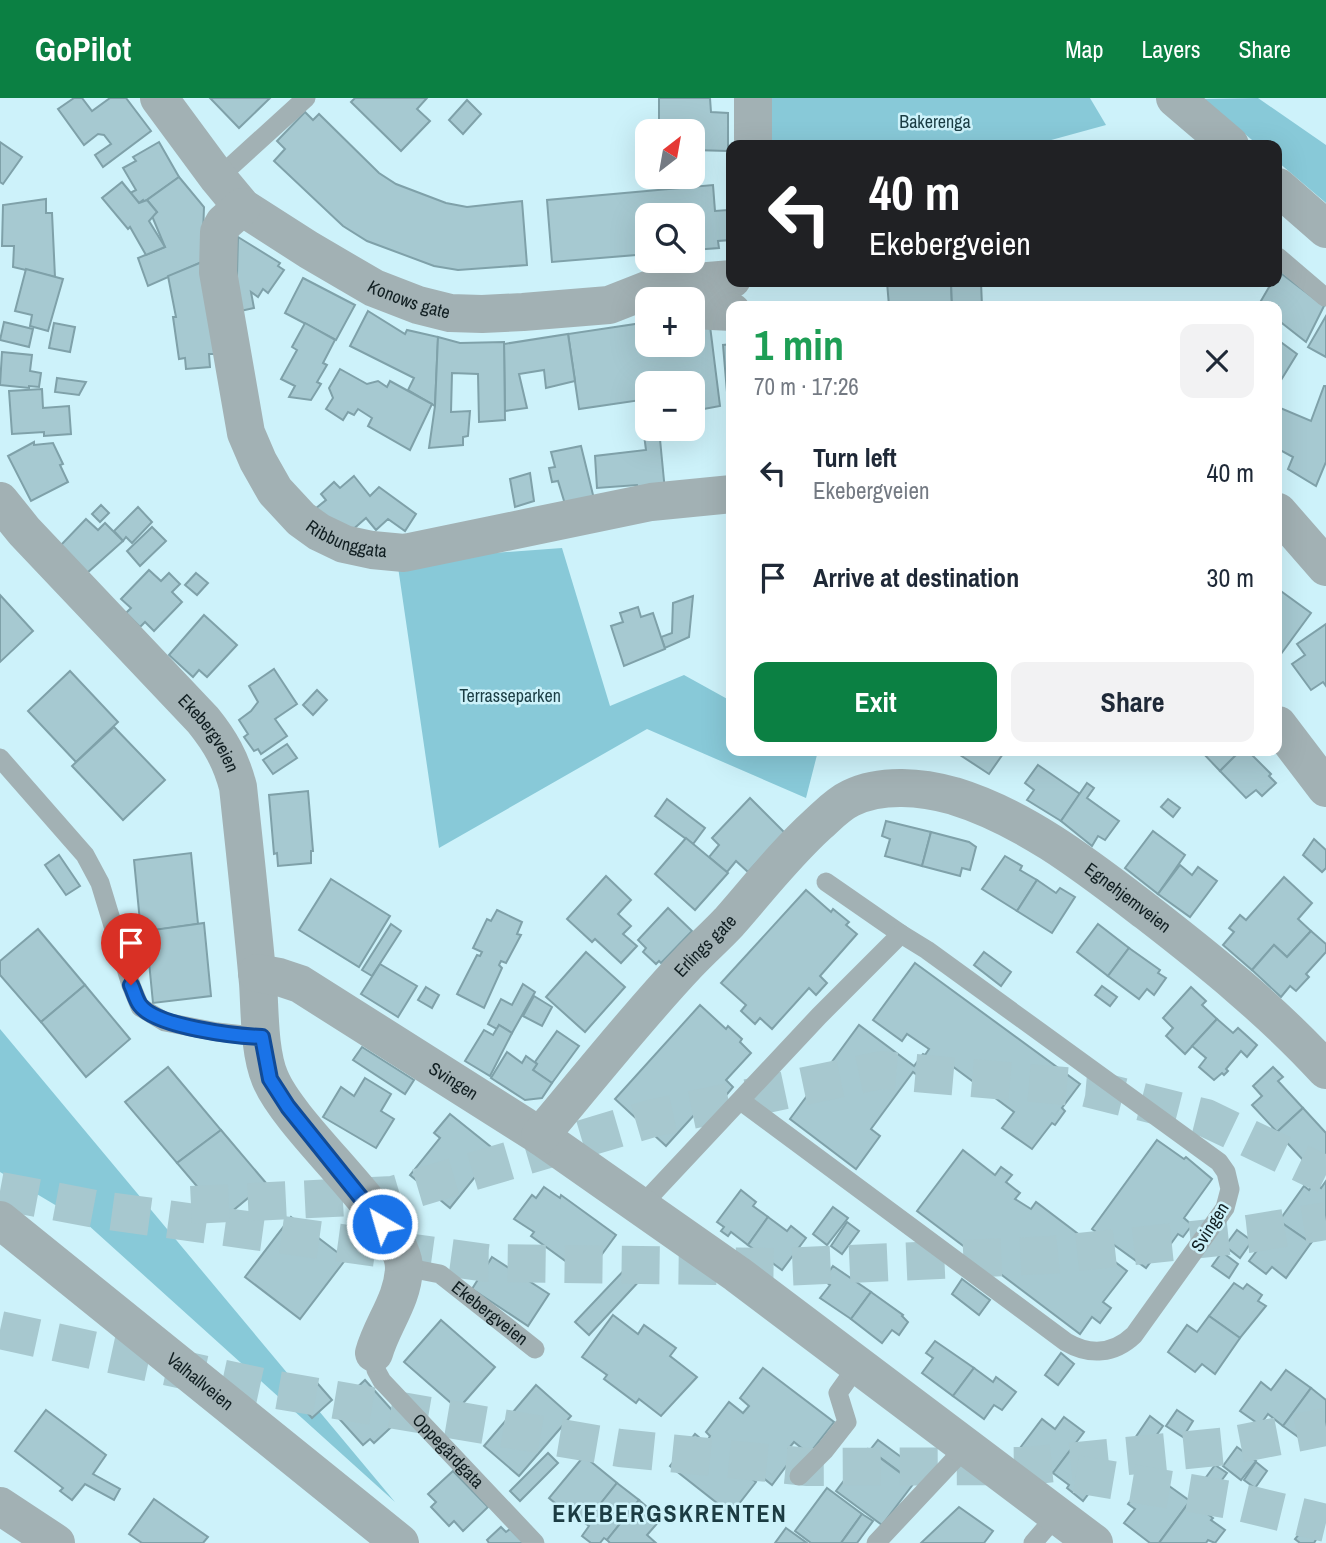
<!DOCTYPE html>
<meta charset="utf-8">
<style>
body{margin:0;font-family:"Archivo Narrow",sans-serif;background:#f2f2f3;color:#1f2937;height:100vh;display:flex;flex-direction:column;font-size:26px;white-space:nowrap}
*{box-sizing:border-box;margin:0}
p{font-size:23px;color:#747a83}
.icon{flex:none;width:38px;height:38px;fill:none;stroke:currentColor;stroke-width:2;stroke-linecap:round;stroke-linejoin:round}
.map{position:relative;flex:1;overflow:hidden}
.drawer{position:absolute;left:726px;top:203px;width:556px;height:455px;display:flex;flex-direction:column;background:#fff;border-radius:14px;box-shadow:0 7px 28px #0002}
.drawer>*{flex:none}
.guide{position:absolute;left:726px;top:42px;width:556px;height:147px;border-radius:14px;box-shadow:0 7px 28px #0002;background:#202124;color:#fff;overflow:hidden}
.needle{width:46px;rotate:31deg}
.buttons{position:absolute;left:635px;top:21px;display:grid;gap:14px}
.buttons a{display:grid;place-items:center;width:70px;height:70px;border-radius:14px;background:#fff;box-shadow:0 7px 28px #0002;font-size:35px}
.pin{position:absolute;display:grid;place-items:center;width:60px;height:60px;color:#fff;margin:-72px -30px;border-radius:50% 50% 50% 0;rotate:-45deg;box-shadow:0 0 7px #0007}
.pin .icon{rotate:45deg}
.me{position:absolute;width:77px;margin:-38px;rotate:322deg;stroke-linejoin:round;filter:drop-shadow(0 0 5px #0008)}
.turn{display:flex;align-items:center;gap:24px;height:147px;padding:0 28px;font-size:32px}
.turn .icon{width:91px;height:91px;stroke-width:2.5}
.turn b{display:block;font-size:49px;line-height:60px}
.round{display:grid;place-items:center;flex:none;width:74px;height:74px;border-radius:14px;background:#f2f2f3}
.headline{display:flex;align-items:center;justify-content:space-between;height:119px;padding:0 28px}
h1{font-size:42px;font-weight:700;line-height:52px;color:#1e9e55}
.button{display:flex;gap:14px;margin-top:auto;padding:14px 28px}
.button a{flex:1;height:80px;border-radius:14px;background:#0b8043;color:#fff;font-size:28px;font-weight:700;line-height:80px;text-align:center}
.button a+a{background:#f2f2f3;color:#1f2937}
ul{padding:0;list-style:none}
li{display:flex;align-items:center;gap:21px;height:105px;padding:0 28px}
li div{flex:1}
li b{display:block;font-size:26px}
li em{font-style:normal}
header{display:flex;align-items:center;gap:42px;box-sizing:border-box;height:98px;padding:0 35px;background:#0b8043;color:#fff}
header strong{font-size:33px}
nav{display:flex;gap:38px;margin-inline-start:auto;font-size:24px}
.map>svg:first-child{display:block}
</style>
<header>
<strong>GoPilot</strong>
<nav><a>Map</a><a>Layers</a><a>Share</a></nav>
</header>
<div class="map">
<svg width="1326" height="1445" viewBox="0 0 1326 1445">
<rect width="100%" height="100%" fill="#cdf2fa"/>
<g fill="#88c9d8">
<polygon points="765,0 1090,0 1106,27 1033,47 764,47"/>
<polygon points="1258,0 1326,47 1326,105 1278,64 1278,47 1258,47 1203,1"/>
<polygon points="562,450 610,608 684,577 731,603 732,653 818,653 806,700 647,631 439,750 397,462"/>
<polygon points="0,931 395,1404 87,1126 0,1074"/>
</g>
<g fill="#a6c9d1" stroke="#7fa1a9" stroke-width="2">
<polygon points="74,0 82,0 92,13 110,0 126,0 151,33 103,69 95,57 111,46 104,37 98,36 84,47 58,11"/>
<polygon points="210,0 270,0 239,30"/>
<polygon points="355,0 427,0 417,11 430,23 401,53 351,4"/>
<polygon points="659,0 710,0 711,14 728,15 728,53 693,52 693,33 659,33"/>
<polygon points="467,2 481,16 463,36 449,22"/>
<polygon points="305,14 313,22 319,16 379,75 396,86 446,105 467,109 522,103 527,167 458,172 434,168 367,143 343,128 274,63 285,51 277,43"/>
<polygon points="0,44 22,59 3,86 0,84"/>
<polygon points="159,44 179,79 144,104 143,102 139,105 130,95 136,92 123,70 136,63 133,59"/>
<polygon points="179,79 204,109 202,164 148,188 138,160 165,149 152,118 157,114 147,102"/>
<polygon points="122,84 139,105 147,102 157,114 149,123 165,149 146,157 130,129 128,131 102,100"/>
<polygon points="713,87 715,113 728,112 731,142 718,143 719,150 693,152 693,117 648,117 648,156 552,164 547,102"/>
<polygon points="46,101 46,115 52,115 55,179 13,169 14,148 2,148 3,107"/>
<polygon points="238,139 280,165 278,168 284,172 268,195 263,191 258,199 251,194 254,210 236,214"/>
<polygon points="202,164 215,256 209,256 210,269 186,271 185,260 179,261 173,219 176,219 168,178"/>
<polygon points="26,171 63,181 48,233 30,228 32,217 15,213"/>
<polygon points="1278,173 1324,208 1306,244 1278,222 1278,208 1258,208 1272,184 1278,184"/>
<polygon points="303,180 355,207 336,242 285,215"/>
<polygon points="887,184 951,184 952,208 889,208"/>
<polygon points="951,184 981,184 982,208 952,208"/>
<polygon points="368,213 405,236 407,232 438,239 435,308 408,292 414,280 350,248"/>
<polygon points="1326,218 1326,259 1308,249"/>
<polygon points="4,224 33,231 29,249 0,242"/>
<polygon points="54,225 75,229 70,254 49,250"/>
<polygon points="305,225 335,242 323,265 327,267 317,284 321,286 311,302 289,299 295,288 281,281 297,252 292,249"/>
<polygon points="642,225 642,229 648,230 648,247 693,247 693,227 710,228 720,308 693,313 693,285 648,285 648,301 579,311 568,236"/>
<polygon points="568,236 575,283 546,290 544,272 519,276 527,310 505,313 504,246"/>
<polygon points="438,239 460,245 504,244 505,322 479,324 478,276 452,275 451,314 470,313 468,338 463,339 463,347 429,350 435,308"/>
<polygon points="1278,242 1297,256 1278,287"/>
<polygon points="732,246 732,294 727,294 723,247"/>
<polygon points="2,254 32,257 30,273 41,275 39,289 29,288 29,290 0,287"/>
<polygon points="340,271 367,286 378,283 387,289 390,283 432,306 410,352 368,328 372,320 358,311 354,317 348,314 343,322 326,311 333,300 329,290"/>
<polygon points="57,280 86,284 79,297 55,294"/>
<polygon points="1324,288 1326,288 1326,364 1316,388 1288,371 1293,359 1278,351 1278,309 1311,323"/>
<polygon points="42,291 43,310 69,308 71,336 44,338 44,334 12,336 9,293"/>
<polygon points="648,328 648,331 659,331 665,393 639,395 637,387 597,390 595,358 646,352 643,329"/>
<polygon points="34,344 34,347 53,345 63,366 60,367 68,384 31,403 8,358"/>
<polygon points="581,348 594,401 565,406 558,383 552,384 549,370 555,369 551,354"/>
<polygon points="530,375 534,403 515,409 510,381"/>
<polygon points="354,378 370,398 379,389 416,416 405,433 388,421 376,432 366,420 350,434 315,411 326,402 321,396 334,384 340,390"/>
<polygon points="101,407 109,415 100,424 92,416"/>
<polygon points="138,409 152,424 132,445 126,439 123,443 114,433"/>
<polygon points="86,421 98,432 105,425 123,443 87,475 61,447"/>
<polygon points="152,429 166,443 140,468 127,453"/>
<polygon points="149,472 161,483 169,475 180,486 172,494 182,504 154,533 145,524 140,529 126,515 131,510 121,501"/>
<polygon points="196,475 208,485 197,497 185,487"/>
<polygon points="1278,491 1311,515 1278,560"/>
<polygon points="0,497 33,533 0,564"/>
<polygon points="693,498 689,539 665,550 661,539 672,535 673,505"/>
<polygon points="638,509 641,519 653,515 665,551 624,568 611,528 623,524 620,515"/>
<polygon points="204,517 237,547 207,579 199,572 193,579 169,557"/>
<polygon points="1326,526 1326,588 1323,584 1311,592 1292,566 1305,557 1297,546"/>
<polygon points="274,571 297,606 275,621 287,638 261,656 258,651 254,653 244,639 248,636 239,622 251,613 258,604 249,588"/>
<polygon points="70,573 118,624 76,664 28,613"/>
<polygon points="317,592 327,602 313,617 303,607"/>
<polygon points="114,629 165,682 123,722 72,668"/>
<polygon points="287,646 297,660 273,676 263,662"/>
<polygon points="954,653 1005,653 989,676"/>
<polygon points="1201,653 1240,653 1220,673"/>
<polygon points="1240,653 1247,653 1253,658 1271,676 1269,678 1276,685 1262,698 1256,692 1246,700 1220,673"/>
<polygon points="1038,667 1080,696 1061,723 1027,702 1034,692 1025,685"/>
<polygon points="1087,685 1094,690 1087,700 1119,723 1105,742 1098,738 1092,748 1061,723"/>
<polygon points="308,693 313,753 311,753 311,765 278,768 277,755 274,756 269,697"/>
<polygon points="750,700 785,735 748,774 736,763 727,774 709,759 719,747 712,740"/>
<polygon points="667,701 705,730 693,746 655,718"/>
<polygon points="1168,701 1180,710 1173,719 1161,709"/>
<polygon points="886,723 931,734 922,768 885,758 890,741 882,738"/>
<polygon points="1153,733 1185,757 1158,796 1125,770"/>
<polygon points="931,734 969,744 976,749 970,772 962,770 960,778 922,768"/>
<polygon points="686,740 728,775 695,812 655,776"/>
<polygon points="1314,741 1326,752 1326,770 1322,774 1303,757"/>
<polygon points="191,755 198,826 141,834 134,762"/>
<polygon points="59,757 80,788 66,797 45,767"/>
<polygon points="1005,758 1022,768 1020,772 1037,782 1017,813 982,791"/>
<polygon points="1180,767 1192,777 1198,769 1217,783 1190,819 1158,796"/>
<polygon points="606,778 631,802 618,816 631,828 623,836 637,848 621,865 595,841 592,844 567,821"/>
<polygon points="1284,779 1312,805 1298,821 1311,833 1287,859 1274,847 1252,872 1223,847 1234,834 1229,830 1240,817 1246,822"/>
<polygon points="331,781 390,818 359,869 299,832"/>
<polygon points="1037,782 1056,795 1060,790 1075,799 1052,835 1017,813"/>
<polygon points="806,792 831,814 833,811 849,824 846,827 857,836 820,878 827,885 816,897 809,890 772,931 760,920 755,926 741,913 746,907 721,885"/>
<polygon points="668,810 692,833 661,865 659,863 656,866 643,854 646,850 638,842"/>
<polygon points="497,812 522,824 517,836 521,837 506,865 501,863 499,867 502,870 484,910 457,896 477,857 480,858 482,854 473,850 487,821 491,823"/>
<polygon points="204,825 211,898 153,905 146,833"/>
<polygon points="391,826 401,833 372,878 362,872"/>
<polygon points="1098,826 1129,850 1108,878 1077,854"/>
<polygon points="38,831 85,887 41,924 0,877 0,863"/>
<polygon points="1311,833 1326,846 1326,854 1306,876 1309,879 1296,893 1290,888 1281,899 1252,872 1274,847 1287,859"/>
<polygon points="1129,850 1160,872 1158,875 1166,880 1154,897 1147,891 1139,901 1108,878"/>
<polygon points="586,854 625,889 585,934 546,899"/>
<polygon points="984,854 1011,874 1001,888 974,867"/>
<polygon points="915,865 1080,986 1062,1010 1065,1013 1055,1027 1052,1025 1032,1051 1002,1030 1014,1014 952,968 935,991 913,974 871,1031 880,1038 856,1071 790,1021 859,927 914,968 923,956 925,957 929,951 907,936 902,943 873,922"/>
<polygon points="380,866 417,888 398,919 361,896"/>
<polygon points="523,886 535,894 512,935 499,927 497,931 488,926 501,901 512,907"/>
<polygon points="85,887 130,941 86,979 41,924"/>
<polygon points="1102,888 1117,899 1110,908 1095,897"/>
<polygon points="426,889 439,897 432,910 418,902"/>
<polygon points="1191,889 1206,903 1202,907 1217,921 1185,956 1166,938 1173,930 1163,920"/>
<polygon points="534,898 552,909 542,928 523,918"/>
<polygon points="700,907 726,931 728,928 742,941 740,944 751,955 726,982 733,989 723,1001 715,994 666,1048 615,1001"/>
<polygon points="1217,921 1233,935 1238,930 1257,947 1247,959 1241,953 1226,971 1228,973 1224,977 1222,975 1214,982 1199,969 1206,960 1192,948"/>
<polygon points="499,927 512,935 490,978 465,963 484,932 493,937"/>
<polygon points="557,933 579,948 552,985 533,972 537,966 535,964"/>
<polygon points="362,949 414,982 405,996 353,962"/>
<polygon points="507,954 522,965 526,958 537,966 533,972 552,985 542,1000 525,1002 491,980"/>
<polygon points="168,969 221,1032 177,1065 125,1004"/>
<polygon points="1273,969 1283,979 1278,983 1303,1010 1277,1034 1252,1007 1262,998 1253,988"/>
<polygon points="365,980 391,996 381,1013 394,1021 376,1050 323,1019 341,989 354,998"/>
<polygon points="1303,1010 1326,1035 1326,1059 1322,1063 1313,1054 1304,1063 1277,1034"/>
<polygon points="450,1016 496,1053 450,1110 410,1077 440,1040 434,1035"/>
<polygon points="221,1032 266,1085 224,1120 177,1065"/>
<polygon points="1157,1042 1184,1061 1186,1059 1212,1081 1184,1120 1192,1127 1183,1139 1178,1136 1170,1147 1166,1143 1146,1170 1092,1131"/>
<polygon points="963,1052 995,1077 1001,1069 1012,1077 1006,1084 1020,1095 1015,1101 1031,1111 1036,1104 1127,1173 1103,1204 1111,1210 1100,1225 1092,1219 1080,1236 917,1113"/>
<polygon points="1326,1083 1326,1127 1311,1145 1279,1123 1304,1088 1309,1092 1314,1085 1321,1090"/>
<polygon points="544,1089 560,1100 561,1097 616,1137 586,1178 531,1138 534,1134 514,1121 532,1097 536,1100"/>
<polygon points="741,1092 756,1104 753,1108 768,1119 748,1147 731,1134 728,1138 721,1133 724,1129 717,1124"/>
<polygon points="833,1109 848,1120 827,1147 813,1136"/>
<polygon points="291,1119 346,1161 300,1221 245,1179"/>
<polygon points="768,1119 787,1133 791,1128 806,1140 782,1172 748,1147"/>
<polygon points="1279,1123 1311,1145 1286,1180 1272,1169 1266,1176 1249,1163"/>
<polygon points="847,1124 859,1133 842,1156 831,1148"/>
<polygon points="1237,1132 1252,1143 1240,1160 1225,1148"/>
<polygon points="1222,1154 1238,1166 1229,1180 1212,1168"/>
<polygon points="492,1159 549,1196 528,1228 472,1191"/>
<polygon points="630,1166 643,1179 589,1237 575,1224"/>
<polygon points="833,1168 871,1194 851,1221 820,1200 830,1187 823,1182"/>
<polygon points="962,1181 990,1202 979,1217 952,1196"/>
<polygon points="1234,1185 1243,1191 1247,1186 1262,1197 1258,1203 1266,1208 1240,1240 1209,1218"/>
<polygon points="871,1194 903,1217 902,1218 908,1224 899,1237 892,1232 882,1245 851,1221"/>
<polygon points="613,1217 638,1236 644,1227 676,1250 670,1258 697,1279 661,1318 639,1301 636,1305 604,1281 607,1277 582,1259"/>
<polygon points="1209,1218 1240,1240 1215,1276 1202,1266 1195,1274 1168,1254 1187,1227 1197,1234"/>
<polygon points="441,1222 495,1269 458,1311 404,1264"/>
<polygon points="935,1243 974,1270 953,1298 922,1275 933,1260 926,1255"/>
<polygon points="1061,1255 1074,1266 1058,1287 1045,1277"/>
<polygon points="763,1270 834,1324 809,1356 794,1344 789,1350 796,1355 772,1387 756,1374 751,1380 756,1384 731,1416 670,1368 695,1336 706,1345 710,1338 706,1334 729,1304 743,1315 749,1308 740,1300"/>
<polygon points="974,1270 993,1284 996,1279 1016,1294 1002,1312 994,1307 984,1321 953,1298"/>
<polygon points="1286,1272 1311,1290 1283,1328 1268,1316 1260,1327 1240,1313 1261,1284 1271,1292"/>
<polygon points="365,1282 400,1321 374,1345 370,1341 363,1347 335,1316 343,1309 340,1305"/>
<polygon points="318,1286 332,1302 312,1320 298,1304"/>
<polygon points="536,1287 571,1318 519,1378 484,1348"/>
<polygon points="1311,1290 1326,1302 1326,1330 1323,1334 1318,1331 1308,1346 1283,1328"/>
<polygon points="46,1312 106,1357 93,1376 120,1391 114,1402 85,1386 72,1402 60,1393 63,1390 15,1353"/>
<polygon points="1177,1312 1193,1323 1183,1339 1166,1328"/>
<polygon points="1150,1318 1163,1328 1146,1352 1133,1343"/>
<polygon points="1064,1319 1084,1334 1053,1375 1020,1350 1042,1321 1055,1331"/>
<polygon points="878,1342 920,1373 912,1383 870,1352"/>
<polygon points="1075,1346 1108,1370 1083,1403 1067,1390 1069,1387 1053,1375"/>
<polygon points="1237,1349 1256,1363 1241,1382 1223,1368"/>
<polygon points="868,1351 914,1385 882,1427 836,1393"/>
<polygon points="548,1355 558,1365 520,1403 510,1393"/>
<polygon points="584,1358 617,1385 585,1425 563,1407 561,1410 549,1400"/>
<polygon points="1256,1364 1267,1373 1255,1390 1244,1382"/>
<polygon points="1215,1367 1227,1375 1216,1390 1204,1382"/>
<polygon points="453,1373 488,1409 463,1433 454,1423 449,1428 431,1409 436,1404 428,1396"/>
<polygon points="617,1385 639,1402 607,1442 604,1440 600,1445 591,1445 582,1438 589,1428 585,1425"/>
<polygon points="1165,1385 1190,1403 1159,1445 1150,1445 1124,1425 1135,1411 1128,1406 1137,1394 1152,1403"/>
<polygon points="827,1390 862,1416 841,1445 811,1445 795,1433"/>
<polygon points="154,1401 208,1439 203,1445 142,1445 129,1436"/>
<polygon points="639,1402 661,1421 647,1437 656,1445 610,1445 607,1442"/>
<polygon points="1190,1403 1213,1420 1211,1422 1225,1432 1215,1445 1208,1442 1206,1445 1159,1445"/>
<polygon points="959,1409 993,1433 984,1445 921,1445"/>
<polygon points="862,1416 873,1423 857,1445 841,1445"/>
<polygon points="501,1429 506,1434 510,1431 524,1445 489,1445 487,1442"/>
<polygon points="786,1430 807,1445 775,1445"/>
<polygon points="1304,1430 1317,1440 1314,1445 1300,1445 1295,1441"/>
</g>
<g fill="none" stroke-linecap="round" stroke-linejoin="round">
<g stroke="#a7c8cf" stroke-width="38" stroke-dasharray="38 19" stroke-linecap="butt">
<polyline points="0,1093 101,1112 487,1165 781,1169 1051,1157 1248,1136 1326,1123"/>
<polyline points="191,1107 393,1097 653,1020 881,972 1087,990 1206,1020 1326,1077"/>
<polyline points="0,1232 271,1291 620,1350 808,1369 1026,1368 1228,1348 1326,1329"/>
<polyline points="1076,1376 1231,1402 1326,1425"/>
</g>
<g stroke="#a2b1b4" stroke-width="19">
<polyline points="218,80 306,0"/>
<polyline points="1278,159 1325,199"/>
<polyline points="0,660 85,757 100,785 131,887 140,909 165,924 217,934 263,939"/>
<polyline points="826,784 901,836"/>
<path d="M 640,1109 L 819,918 L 901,836 L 927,852 L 1219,1064 L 1226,1074 L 1230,1091 L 1225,1110 L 1134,1237 C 1114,1256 1090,1258 1066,1244 L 741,1003"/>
<path id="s1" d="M 404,1169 L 440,1176 L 535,1251"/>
<path id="s2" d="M 374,1255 L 376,1272 L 382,1283 L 535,1445"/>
<polyline points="799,1378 825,1352 847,1324 838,1295 858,1267"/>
<polyline points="876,1445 967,1348"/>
<polyline points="1033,1445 1057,1417"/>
</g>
<g stroke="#a2b1b4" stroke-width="38">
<path id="s3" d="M 159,0 L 218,80 L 242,109 L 309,152 L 374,190 L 418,207 L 450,215 L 482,216 L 523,214 L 609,207 L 660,187 L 732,181"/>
<polyline points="753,0 753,47"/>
<path id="s4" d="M 242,109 L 224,125 L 219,134 L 218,174 L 246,335 L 258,363 L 275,393 L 301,421 L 319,434 L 344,446 L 372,452 L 404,455 L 651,404 L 732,396"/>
<polyline points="693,212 732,214"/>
<path id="s5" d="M 0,403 L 24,433 L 203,622 C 220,643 231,662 238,689 C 245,754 252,820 258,885 C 260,913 259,954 270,980 C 291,1032 404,1124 404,1170 C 403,1202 382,1226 374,1255"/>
<polyline points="1278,414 1326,469"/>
<polyline points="1278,627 1326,690"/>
<path id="s6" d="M 257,875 L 279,879 L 300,886 L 540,1038 L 737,1176 L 1094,1445"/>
<path id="s7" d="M 540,1038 C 589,980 636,920 688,865 C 701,851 716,838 729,824 C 758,791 785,756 818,726 C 828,717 838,706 851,700 C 882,685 922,689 954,698 C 1026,720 1089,770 1148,815 C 1210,863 1273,914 1326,972"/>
<polyline points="0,1408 56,1445"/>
</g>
<g stroke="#a2b1b4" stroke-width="38">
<polyline points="1175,0 1230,47"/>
<polyline points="1278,89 1326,131"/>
<path id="s8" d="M 0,1122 L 400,1445"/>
</g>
</g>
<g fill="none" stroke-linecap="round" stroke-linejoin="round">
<defs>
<path id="route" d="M 131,887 C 134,893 136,902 140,907 C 156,929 236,938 262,939 L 270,981 L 288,1009 L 382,1126"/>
</defs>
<use href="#route" stroke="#114b97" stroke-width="18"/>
<use href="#route" stroke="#1a73e8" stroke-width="12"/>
</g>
<g text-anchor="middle" stroke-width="5" stroke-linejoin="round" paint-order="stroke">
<g font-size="18" fill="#1b3d44" stroke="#cdf2fa">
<text x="935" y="30">Bakerenga</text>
<text x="510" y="604">Terrasseparken</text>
</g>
<g font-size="18" fill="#111f22" stroke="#cdf2fa">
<text dy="6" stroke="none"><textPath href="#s3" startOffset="329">Konows gate</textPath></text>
<text dy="6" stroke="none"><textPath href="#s4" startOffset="392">Ribbunggata</textPath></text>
<text dy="6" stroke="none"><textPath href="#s5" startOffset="313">Ekebergveien</textPath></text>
<text dy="6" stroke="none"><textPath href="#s7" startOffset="768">Egnehjemveien</textPath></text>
<text dy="6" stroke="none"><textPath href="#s7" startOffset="252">Erlings gate</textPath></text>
<text dy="6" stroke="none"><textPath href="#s6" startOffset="226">Svingen</textPath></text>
<text transform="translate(1210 1129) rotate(-58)" y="6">Svingen</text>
<text dy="6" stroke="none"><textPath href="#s1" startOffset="100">Ekebergveien</textPath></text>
<text dy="6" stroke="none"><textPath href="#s8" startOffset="257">Valhallveien</textPath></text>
<text dy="6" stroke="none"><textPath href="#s2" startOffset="126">Oppegårdgata</textPath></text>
</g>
<g font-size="24" font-weight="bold" letter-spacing="2" fill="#1c3c43" stroke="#cdf2fa">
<text x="670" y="1424">EKEBERGSKRENTEN</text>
</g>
</g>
</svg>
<div class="buttons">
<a><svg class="needle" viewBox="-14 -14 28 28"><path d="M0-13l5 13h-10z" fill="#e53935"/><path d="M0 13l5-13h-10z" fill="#747a83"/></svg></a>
<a><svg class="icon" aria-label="search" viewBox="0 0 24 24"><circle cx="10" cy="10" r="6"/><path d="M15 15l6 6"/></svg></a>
<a>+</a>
<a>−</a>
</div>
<div class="pin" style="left:131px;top:887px;background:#d93025"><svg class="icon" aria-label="arrive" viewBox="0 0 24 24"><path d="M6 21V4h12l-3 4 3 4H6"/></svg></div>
<svg class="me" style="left:382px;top:1126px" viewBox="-20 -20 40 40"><circle r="17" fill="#1a73e8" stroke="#fff" stroke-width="3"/><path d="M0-11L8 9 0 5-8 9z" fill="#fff"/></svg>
<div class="guide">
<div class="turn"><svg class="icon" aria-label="left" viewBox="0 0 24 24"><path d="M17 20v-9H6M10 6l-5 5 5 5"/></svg><div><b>40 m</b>Ekebergveien</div></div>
</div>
<section class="drawer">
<div class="headline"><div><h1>1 min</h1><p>70 m · 17:26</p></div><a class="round"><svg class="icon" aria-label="close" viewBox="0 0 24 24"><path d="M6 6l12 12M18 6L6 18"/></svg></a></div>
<ul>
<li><svg class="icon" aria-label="left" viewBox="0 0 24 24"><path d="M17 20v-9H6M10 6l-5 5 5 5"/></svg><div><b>Turn left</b><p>Ekebergveien</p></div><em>40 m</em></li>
<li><svg class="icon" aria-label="arrive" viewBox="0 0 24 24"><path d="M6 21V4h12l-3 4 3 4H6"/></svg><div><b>Arrive at destination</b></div><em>30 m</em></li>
</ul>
<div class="button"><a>Exit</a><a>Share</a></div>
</section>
</div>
